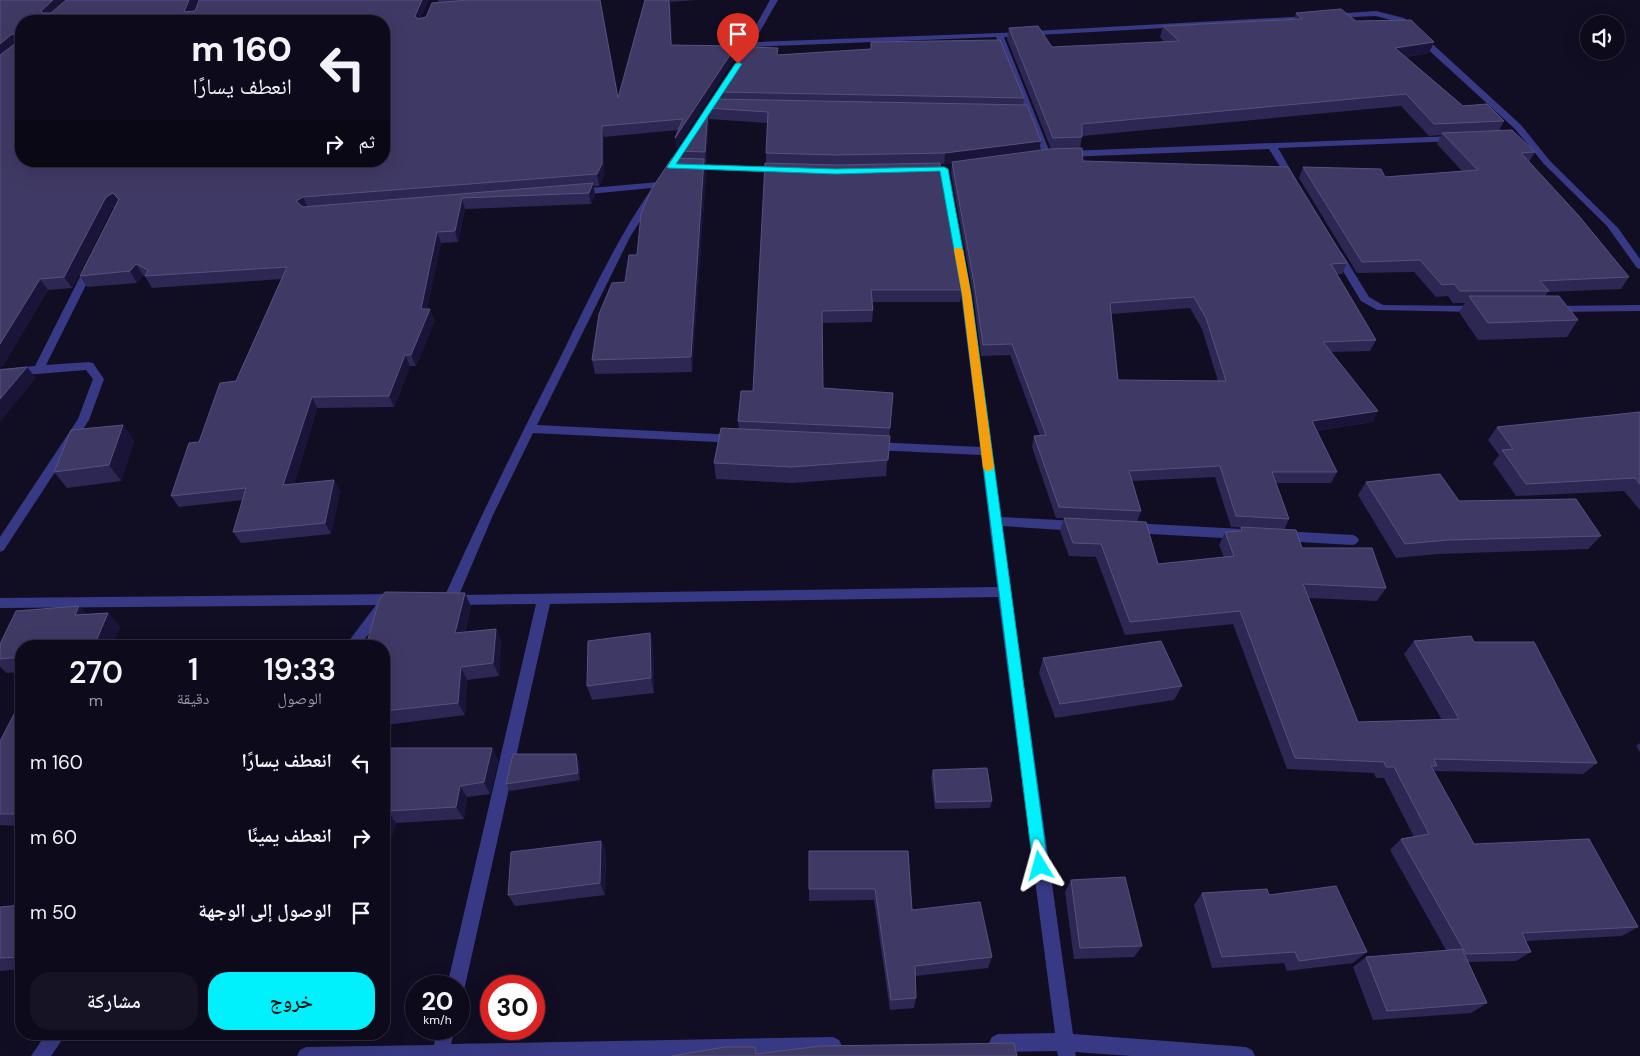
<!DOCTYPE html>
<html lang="ar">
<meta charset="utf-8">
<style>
body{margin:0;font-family:"DM Sans","Noto Naskh Arabic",sans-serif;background:#161324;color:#f1f3f6;direction:rtl;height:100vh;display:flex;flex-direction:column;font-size:19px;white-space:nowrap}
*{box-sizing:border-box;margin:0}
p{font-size:16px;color:#9a9aa3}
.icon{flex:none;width:28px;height:28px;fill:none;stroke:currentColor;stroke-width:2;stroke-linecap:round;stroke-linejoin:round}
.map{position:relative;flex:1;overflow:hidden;direction:ltr}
.side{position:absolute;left:15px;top:640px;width:375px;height:400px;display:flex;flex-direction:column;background:#0d0a1b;border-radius:20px;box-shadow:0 5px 20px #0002,0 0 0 1px #2d2b3a;direction:rtl}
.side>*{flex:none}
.guide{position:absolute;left:15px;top:15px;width:375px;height:152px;border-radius:20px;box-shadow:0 5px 20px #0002,0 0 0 1px #2d2b3a;direction:rtl;background:#0d0a1b;color:#f1f3f6;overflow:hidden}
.fabs{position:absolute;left:1580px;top:15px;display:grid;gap:10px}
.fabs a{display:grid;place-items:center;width:45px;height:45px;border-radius:50%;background:#0d0a1b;box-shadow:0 5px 20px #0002,0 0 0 1px #2d2b3a;font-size:25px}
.speed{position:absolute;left:405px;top:975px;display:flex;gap:10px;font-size:25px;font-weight:700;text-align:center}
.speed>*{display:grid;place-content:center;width:65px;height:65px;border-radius:50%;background:#0d0a1b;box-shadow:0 5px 20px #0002,0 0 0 1px #2d2b3a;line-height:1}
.speed small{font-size:12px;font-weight:400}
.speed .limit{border:8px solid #d22;background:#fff;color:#111}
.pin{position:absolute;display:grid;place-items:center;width:42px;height:42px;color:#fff;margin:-51px -21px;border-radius:50% 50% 50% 0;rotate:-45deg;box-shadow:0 0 5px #0007}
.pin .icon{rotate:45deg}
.me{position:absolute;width:55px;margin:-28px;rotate:352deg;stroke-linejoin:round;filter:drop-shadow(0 0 4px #0008)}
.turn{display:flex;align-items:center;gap:18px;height:105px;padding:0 15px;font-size:22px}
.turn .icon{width:65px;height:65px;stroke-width:2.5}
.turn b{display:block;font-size:35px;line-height:42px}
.then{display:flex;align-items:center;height:48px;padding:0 15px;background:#0003;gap:10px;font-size:19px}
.eta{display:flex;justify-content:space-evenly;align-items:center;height:85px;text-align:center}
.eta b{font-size:30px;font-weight:600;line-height:35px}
.primary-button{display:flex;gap:10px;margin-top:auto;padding:10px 15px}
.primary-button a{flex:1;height:58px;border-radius:20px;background:#00f0fc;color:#111;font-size:20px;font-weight:600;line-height:58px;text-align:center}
.primary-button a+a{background:#161324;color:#f1f3f6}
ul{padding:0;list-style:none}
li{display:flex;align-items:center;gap:15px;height:75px;padding:0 15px}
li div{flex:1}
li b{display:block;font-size:19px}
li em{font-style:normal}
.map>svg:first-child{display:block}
</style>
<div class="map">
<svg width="1640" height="1056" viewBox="0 0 1640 1056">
<rect width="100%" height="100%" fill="#110e24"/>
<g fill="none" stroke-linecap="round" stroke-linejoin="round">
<g fill="#383984" fill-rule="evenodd">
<polygon points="770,0 778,0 754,42 999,33 1309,16 1313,18 1309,20 1004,37 1051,155 1047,158 1043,155 996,37 752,47 749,53 743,53 745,45"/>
<polygon points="1376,11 1404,18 1521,125 1550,161 1618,228 1640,259 1640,269 1637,268 1607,226 1544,164 1515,129 1398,22 1376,16 1331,18 1327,16 1331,14"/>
<polygon points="726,77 733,79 710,114 704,114 703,112"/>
<polygon points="689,136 693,139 671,172 670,174 664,174 663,172 686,137"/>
<polygon points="1454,136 1458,139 1457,141 1278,148 1297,181 1293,184 1289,181 1269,149 1067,157 1063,154 1067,151"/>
<polygon points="688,164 781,167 785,170 781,173 685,169 685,165"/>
<path d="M 944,166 L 948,169 L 971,294 L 1001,517 L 1077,521 L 1081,523 L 1083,526 L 1081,529 L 1077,531 L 1002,526 L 1073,1034 L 1246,1047 L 1252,1050 L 1255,1056 L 1131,1056 L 1075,1052 L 1076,1056 L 1058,1056 L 1057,1051 L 998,1052 L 992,1049 L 989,1043 L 992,1037 L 998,1034 L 1055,1033 L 998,597 L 550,604 L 465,986 L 462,992 L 459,993 L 459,986 L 447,986 L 536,604 L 450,605 L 445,604 L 443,600 C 480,517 519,438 560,358 C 588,301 614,244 650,191 L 656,191 L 658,193 L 630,237 L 537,425 L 736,435 L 742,439 L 736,443 L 533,433 L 493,515 L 459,595 L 997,587 L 981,455 L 874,450 L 868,446 L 874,442 L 980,447 L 961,294 L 940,169 Z"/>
<polygon points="659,182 662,183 662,187 579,195 574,192 579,189"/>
<polygon points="1337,250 1342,253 1369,297 1383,305 1476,306 1481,309 1476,312 1377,310 1361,301 1332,253"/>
<polygon points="91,262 96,265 46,365 89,362 93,363 104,379 89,420 4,550 0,552 0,537 78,419 93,379 86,370 0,377 0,369 35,366 86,265"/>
<polygon points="1640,305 1640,311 1554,312 1549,309 1554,306"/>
<polygon points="1132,523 1242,529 1246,531 1248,534 1246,537 1242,539 1132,533 1128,531 1126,528 1128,525"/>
<polygon points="1282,531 1353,535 1357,537 1359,540 1357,543 1353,545 1282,541 1278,539 1276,536 1278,533"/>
<polygon points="395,594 400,595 402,599 400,603 390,604 360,646 345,646 376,605 0,608 0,598"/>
<polygon points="437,1029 455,1029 451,1044 833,1037 839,1040 842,1046 839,1052 833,1055 774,1056 297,1056 300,1050 306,1047 434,1045"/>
<polygon points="46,1034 66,1034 51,1056 31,1056"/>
</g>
</g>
<g fill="#2d2753" fill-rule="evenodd">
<path d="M 0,0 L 63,0 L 64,2 L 66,0 L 197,0 L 193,12 L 422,18 L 426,17 L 438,2 L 438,0 L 600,0 L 618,98 L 645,0 L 696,0 L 670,2 L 672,45 L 736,46 L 736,56 L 676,149 L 678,130 L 604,137 L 604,175 L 599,186 L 594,186 L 595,195 L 591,204 L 465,209 L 458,242 L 441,243 L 427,309 L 435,320 L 416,366 L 410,366 L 394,407 L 317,408 L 294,484 L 334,480 L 340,491 L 331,534 L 241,543 L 233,532 L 243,500 L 179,507 L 171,496 L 199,442 L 236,381 L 281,279 L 152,288 L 145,276 L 143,275 L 137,283 L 87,287 L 80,276 L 115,207 L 112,208 L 72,288 L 48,290 L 2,367 ZM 21,21 L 384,21 L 384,161 L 21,161 Z"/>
<path d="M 1296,13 L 1356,21 L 1434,42 L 1429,53 L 1406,57 L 1463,106 L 1504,121 L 1499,131 L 1535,152 L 1529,162 L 1629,277 L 1621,289 L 1548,292 L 1545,296 L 1578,320 L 1567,337 L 1478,340 L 1459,312 L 1465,303 L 1453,303 L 1448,296 L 1436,297 L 1414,272 L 1357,273 L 1299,178 L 1303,167 L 1385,177 L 1462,171 L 1437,144 L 1441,135 L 1429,136 L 1401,106 L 1082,136 L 1080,148 L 1083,161 L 1347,263 L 1342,274 L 1337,274 L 1376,340 L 1370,351 L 1331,352 L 1378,411 L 1372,422 L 1316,431 L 1337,472 L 1331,483 L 1276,483 L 1289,519 L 1284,530 L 1231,527 L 1215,477 L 1132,481 L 1141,511 L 1137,522 L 1158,564 L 1224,557 L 1219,545 L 1225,532 L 1239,531 L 1241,527 L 1302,548 L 1386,588 L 1377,601 L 1309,598 L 1358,722 L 1442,720 L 1404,654 L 1414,641 L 1474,642 L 1597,763 L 1583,774 L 1433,771 L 1474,844 L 1638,927 L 1622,936 L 1526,941 L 1531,952 L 1516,961 L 1468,962 L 1487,1003 L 1471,1013 L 1373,1020 L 1353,967 L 1366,957 L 1446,950 L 1390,850 L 1401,839 L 1414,837 L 1384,778 L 1376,778 L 1374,773 L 1287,769 L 1233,624 L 1125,635 L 1096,557 L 1069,556 L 1060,531 L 1064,518 L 1056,518 L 1032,447 L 1034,436 L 1040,436 L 1010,355 L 981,356 L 973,294 L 951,173 L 952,163 L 940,164 L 962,290 L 960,302 L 872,302 L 873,310 L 872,322 L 822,323 L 823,388 L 893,393 L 886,476 L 792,483 L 716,479 L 714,463 L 739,429 L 738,421 L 753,391 L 766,163 L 766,153 L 768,123 L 709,119 L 706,163 L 705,163 L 706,173 L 692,372 L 595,374 L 592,360 L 625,282 L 680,158 L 679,151 L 714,99 L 720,99 L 720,92 L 778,55 L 871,49 L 871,42 L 1024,98 L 1023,105 L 1040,150 L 1051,149 L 1007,39 L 1009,28 L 1052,47 L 1165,42 L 1160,37 L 1163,26 L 1294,19 ZM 1190,308 L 1202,329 L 1218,381 L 1118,380 L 1111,314 Z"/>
<polygon points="1640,412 1640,510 1624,491 1516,496 1493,463 1499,455 1488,440 1497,427"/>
<polygon points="123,425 134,441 121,481 67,488 54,472"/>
<polygon points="1366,482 1459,501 1601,536 1588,549 1438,554 1396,558 1358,495"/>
<polygon points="79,606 86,614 108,613 120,627 112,646 21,646 21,672 7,673 0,667 0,644"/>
<polygon points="471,606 465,632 496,629 501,642 499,676 467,680 465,715 385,725 386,748 492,748 498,761 490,794 467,797 464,819 396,823 384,859 384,646"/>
<polygon points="650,633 653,648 654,693 592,700 587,686"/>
<polygon points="1043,658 1182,686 1174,700 1055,718 1039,673"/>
<polygon points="21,701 21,826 0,825 0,741"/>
<polygon points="1640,743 1640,752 1636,746"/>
<polygon points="579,761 580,780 510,791 506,784"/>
<polygon points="933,770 992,801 990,808 935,809 931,777"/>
<polygon points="601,841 606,853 605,895 515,906 508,895"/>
<polygon points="908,851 912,910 992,957 988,968 915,976 916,998 914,1008 890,1010 874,900 809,901 809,889"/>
<polygon points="1071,880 1142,946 1134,957 1074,959 1065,892"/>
<polygon points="1202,893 1269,895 1367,952 1353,963 1287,971 1284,963 1212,968 1194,905"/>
<polygon points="21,905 21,969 0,971 0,907"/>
</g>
<g fill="#1a1538">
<polygon points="53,0 63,0 66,4 47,21 41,11"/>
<polygon points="189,0 197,0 189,21 184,12"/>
<polygon points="422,0 429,0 418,26 415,16"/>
<polygon points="669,0 670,0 672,56 671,45"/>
<polygon points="12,34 18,44 0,60 0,44"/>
<polygon points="1434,42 1429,53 1390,59 1395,48"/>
<polygon points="736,46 736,56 676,149 675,138"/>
<polygon points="708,108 709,119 706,163 705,152"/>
<polygon points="602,126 604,137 604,175 599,186 597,174"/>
<polygon points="1041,141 1039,151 944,164 945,153"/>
<polygon points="704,159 706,173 692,372 691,357"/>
<polygon points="593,183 595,195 591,204 589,193"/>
<polygon points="113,193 120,204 112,208 72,288 64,277 106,197"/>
<polygon points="303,197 308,208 301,212 296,201"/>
<polygon points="462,198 465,209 458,242 455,231"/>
<polygon points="437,232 441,243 425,320 421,309"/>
<polygon points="136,264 143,275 137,283 130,271"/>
<polygon points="40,279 48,290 2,367 0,367 0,344"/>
<polygon points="430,309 435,320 416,366 411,355"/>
<polygon points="405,355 410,366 394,407 389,396"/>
<polygon points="27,367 36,378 0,422 0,399"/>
<polygon points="312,397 317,408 290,496 283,485"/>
<polygon points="1378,411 1372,422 1306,432 1312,421"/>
<polygon points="123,425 134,441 121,481 109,465"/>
<polygon points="334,480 340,491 331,534 325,523"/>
<polygon points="465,593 471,606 461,646 455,633"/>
<polygon points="79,606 92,620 75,615"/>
<polygon points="108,613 120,627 112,646 94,646"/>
<polygon points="496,629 501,642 499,676 493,663"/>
<polygon points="650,633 653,648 654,693 651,678"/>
<polygon points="461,667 467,680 465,715 458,703"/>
<polygon points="384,723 385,725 387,760 384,755"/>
<polygon points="492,748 498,761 490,794 484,782"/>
<polygon points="576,754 579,761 580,780 578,773"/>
<polygon points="460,786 467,797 464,819 456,807"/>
<polygon points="388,811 396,823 384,859 384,822"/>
<polygon points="601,841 606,853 605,895 600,883"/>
</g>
<g fill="#3f3965" stroke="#56517e" fill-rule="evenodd">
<path d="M 0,0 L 53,0 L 41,11 L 43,13 L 51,13 L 66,0 L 189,0 L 184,12 L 195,11 L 199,0 L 422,0 L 415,16 L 418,19 L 426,17 L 432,3 L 468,0 L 600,0 L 618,98 L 645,0 L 669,0 L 671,45 L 736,46 L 675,138 L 683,119 L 602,126 L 602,164 L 597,174 L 303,197 L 296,201 L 303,207 L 593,183 L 589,193 L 462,198 L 455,231 L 437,232 L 421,309 L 430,309 L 411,355 L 405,355 L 389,396 L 312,397 L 283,485 L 334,480 L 325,523 L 233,532 L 246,488 L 171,496 L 189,443 L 199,442 L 220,383 L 236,381 L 287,267 L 145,276 L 148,270 L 136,264 L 130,271 L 80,276 L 119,199 L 113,193 L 106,197 L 64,277 L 40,279 L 0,344 L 0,55 L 16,43 L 16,34 L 12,34 L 0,44 ZM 21,21 L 384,21 L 384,161 L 21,161 Z"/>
<polygon points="1341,9 1356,21 1411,20 1434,42 1395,48 1463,106 1487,104 1504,121 1434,124 1406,94 1082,124 1082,137 1053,138 1009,28 1038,26 1052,47 1179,41 1163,26 1302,19 1296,13"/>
<polygon points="1000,40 1024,98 720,92 747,47 778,48 777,55 871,49 871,42"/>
<polygon points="714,99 1027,105 1041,141 945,153 836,155 766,153 768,112 708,108 705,152 679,151"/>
<polygon points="1512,130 1535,152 1521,153 1579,216 1629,277 1540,281 1549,291 1460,291 1454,284 1442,285 1420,260 1362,262 1303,167 1381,169 1385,177 1478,170 1442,133"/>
<path d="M 1082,148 L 1083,161 L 1288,167 L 1347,263 L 1331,264 L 1376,340 L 1323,342 L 1378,411 L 1312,421 L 1337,472 L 1272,472 L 1289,519 L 1236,516 L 1220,466 L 1129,471 L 1141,511 L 1059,507 L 1034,436 L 1046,435 L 1012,344 L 983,345 L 974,283 L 952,162 L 1049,149 ZM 1194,297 L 1206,318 L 1226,381 L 1118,380 L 1110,303 Z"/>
<polygon points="672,158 704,159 691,357 592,360 599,314 612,283 625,282 629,255 637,255 641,214 651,190"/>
<polygon points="765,163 836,165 940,163 962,290 871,290 873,310 822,311 823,388 893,393 890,428 738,421 741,391 753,391"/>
<polygon points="1469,296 1559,296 1578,320 1488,323"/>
<polygon points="27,367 0,399 0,370"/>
<polygon points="1640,412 1640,484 1635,478 1526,484 1502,450 1513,449 1497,427"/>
<polygon points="123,425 109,465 54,472 71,430"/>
<polygon points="721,428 890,436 888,460 791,467 714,463"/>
<polygon points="1440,474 1459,501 1576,499 1601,536 1448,540 1405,544 1366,482"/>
<polygon points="1064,518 1146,522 1158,564 1234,556 1225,532 1242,531 1241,527 1296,530 1302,548 1372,548 1386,588 1303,584 1358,722 1459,719 1414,641 1471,636 1474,642 1534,642 1597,763 1434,759 1437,766 1431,766 1474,844 1589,839 1638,927 1522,933 1531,952 1466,954 1401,839 1429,834 1394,767 1386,767 1384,762 1295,758 1240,611 1130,622 1101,544 1073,543"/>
<polygon points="385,592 465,593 455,633 496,629 493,663 461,667 458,703 384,711 384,646 366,646 379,600"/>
<polygon points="79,606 75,615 108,613 94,646 21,646 21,657 0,659 0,644 16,611"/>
<polygon points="650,633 651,678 587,686 588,641"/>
<polygon points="1161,641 1182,686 1060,704 1043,658"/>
<polygon points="21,701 21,814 0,814 0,741"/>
<polygon points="384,748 492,748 484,782 460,786 456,807 388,811 384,822"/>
<polygon points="513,754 576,754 578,773 506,784"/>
<polygon points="987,768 992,801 936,802 933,770"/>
<polygon points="601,841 600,883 508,895 511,852"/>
<polygon points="809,851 908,851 912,910 980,902 992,957 915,966 916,998 891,1000 875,889 809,889"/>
<polygon points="1125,877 1142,946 1080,948 1071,880"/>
<polygon points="1336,886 1367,952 1299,961 1295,952 1222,957 1202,893 1267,889 1269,895"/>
<polygon points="21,905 21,957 0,958 0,907"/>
<polygon points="1462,949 1487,1003 1387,1011 1366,957"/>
<polygon points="1014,1043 1017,1056 672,1056 725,1047 755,1047 756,1054 820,1046"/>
</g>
<polygon fill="#00f0fc" stroke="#009ca4" points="738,62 742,64 676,164 836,169 944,167 948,169 971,294 1048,866 1046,871 1040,873 1035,871 1033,866 962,294 940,171 836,174 668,168 667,167 735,64"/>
<polygon fill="#f59e0b" points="955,248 961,248 963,250 971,294 994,468 988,472 983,468 962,294 954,250"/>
</svg>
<div class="fabs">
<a><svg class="icon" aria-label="sound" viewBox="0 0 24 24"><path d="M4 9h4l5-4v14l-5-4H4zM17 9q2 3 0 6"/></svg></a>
</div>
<div class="speed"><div>20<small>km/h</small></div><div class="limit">30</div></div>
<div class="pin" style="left:738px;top:64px;background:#d93025"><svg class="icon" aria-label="arrive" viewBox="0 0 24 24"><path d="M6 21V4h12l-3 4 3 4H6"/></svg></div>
<svg class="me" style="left:1040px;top:866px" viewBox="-20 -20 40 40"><path d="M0-17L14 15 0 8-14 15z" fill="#00f0fc" stroke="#fff" stroke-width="4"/></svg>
<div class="guide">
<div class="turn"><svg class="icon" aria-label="left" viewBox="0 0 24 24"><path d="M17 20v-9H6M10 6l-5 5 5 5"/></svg><div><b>160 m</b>انعطف يسارًا</div></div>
<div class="then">ثم<svg class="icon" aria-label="right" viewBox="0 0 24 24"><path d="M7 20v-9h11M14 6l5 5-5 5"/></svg></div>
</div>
<section class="side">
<div class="eta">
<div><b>19:33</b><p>الوصول</p></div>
<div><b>1</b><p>دقيقة</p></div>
<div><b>270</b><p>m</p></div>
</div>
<ul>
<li><svg class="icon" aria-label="left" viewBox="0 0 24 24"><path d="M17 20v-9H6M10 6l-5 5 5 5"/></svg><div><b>انعطف يسارًا</b></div><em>160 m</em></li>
<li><svg class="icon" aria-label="right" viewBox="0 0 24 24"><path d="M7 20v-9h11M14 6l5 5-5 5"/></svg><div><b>انعطف يمينًا</b></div><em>60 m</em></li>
<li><svg class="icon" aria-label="arrive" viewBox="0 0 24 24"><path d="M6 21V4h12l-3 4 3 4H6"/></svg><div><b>الوصول إلى الوجهة</b></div><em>50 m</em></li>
</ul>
<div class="primary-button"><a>خروج</a><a>مشاركة</a></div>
</section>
</div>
